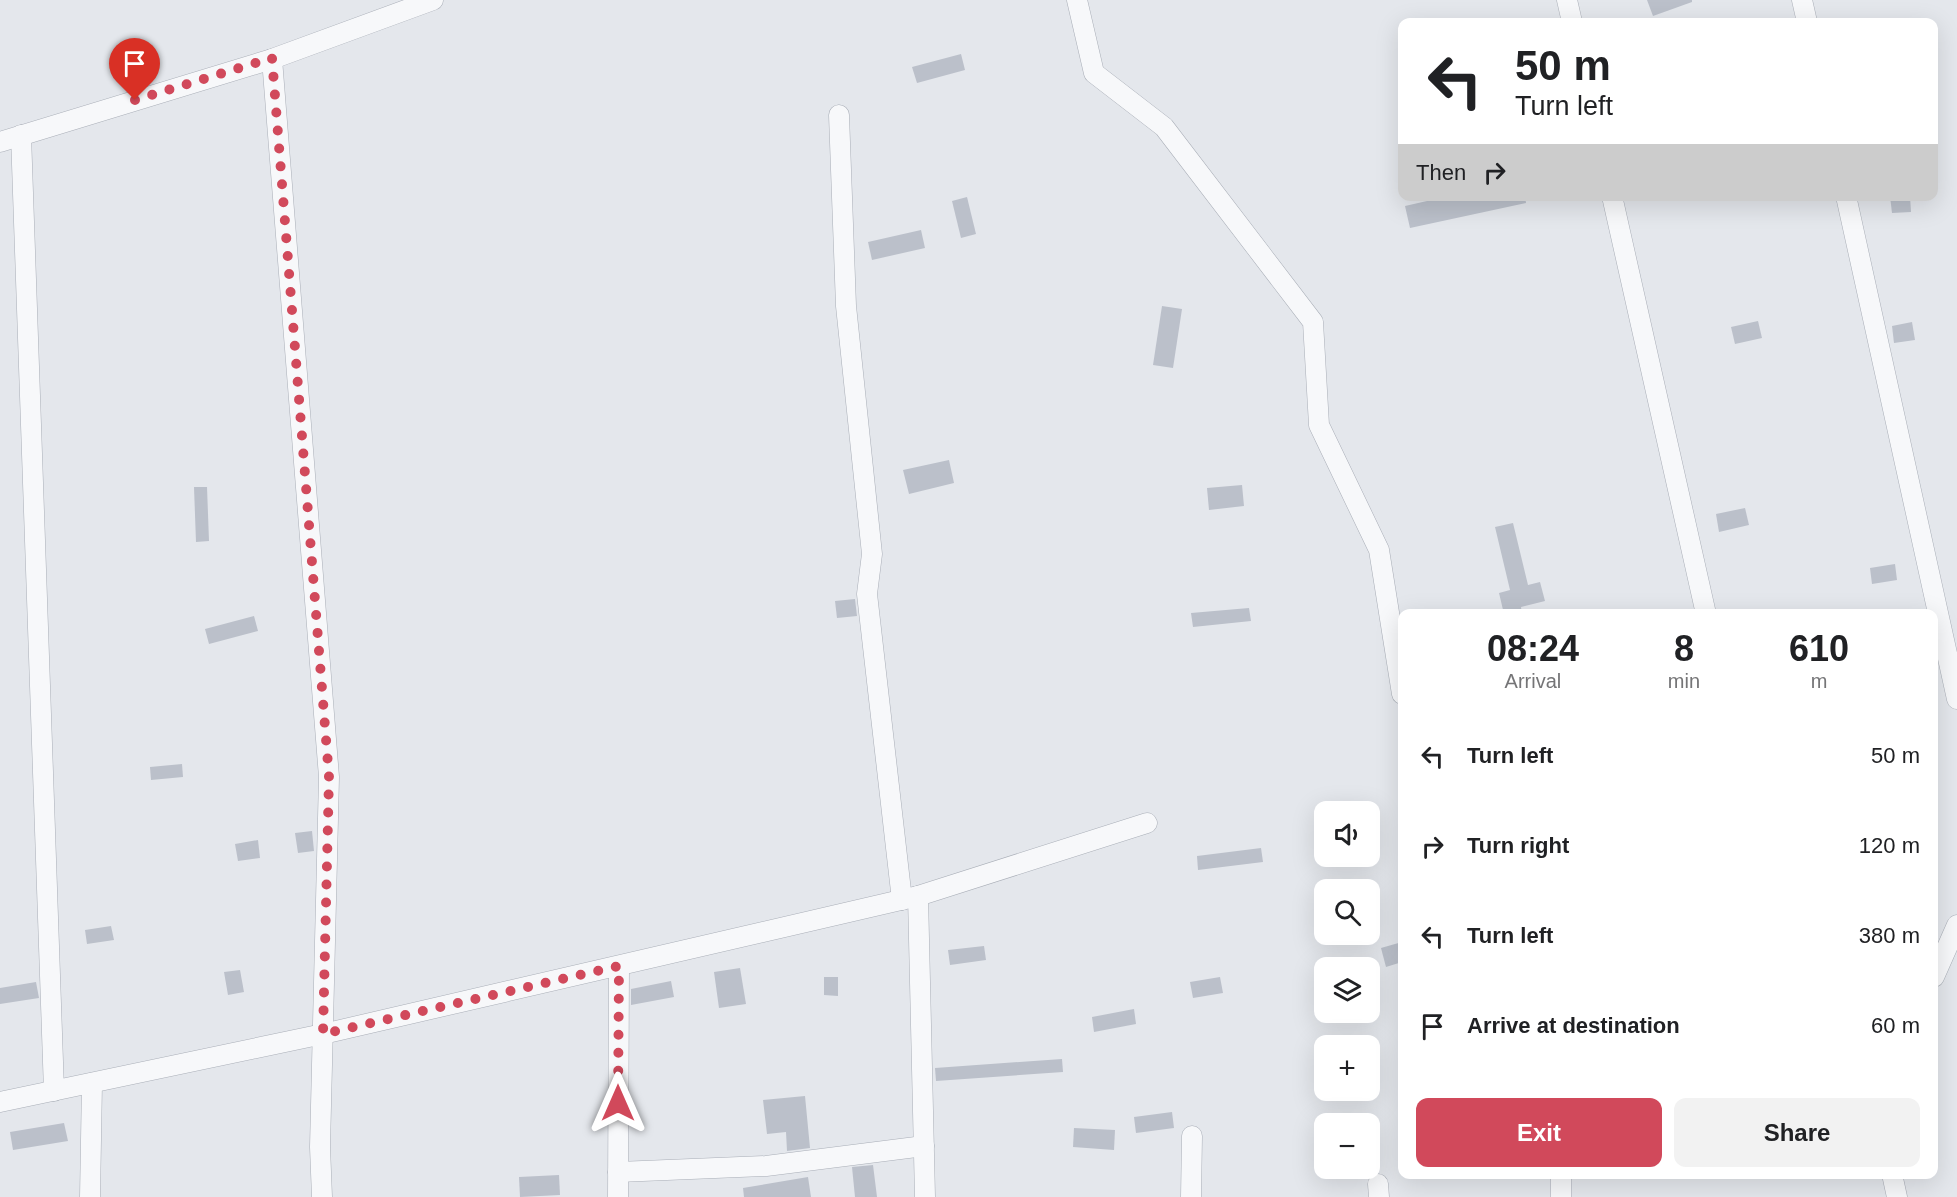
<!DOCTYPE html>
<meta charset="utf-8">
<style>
body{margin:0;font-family:Arial,sans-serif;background:#f2f2f2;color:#202124;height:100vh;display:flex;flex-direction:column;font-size:22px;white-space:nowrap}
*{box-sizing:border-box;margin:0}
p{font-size:20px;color:#757577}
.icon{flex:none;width:33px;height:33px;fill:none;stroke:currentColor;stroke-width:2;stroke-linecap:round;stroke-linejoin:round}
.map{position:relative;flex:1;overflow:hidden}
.panel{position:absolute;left:1398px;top:609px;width:540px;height:570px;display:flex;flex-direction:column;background:#fff;border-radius:12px;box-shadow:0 6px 24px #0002}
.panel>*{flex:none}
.banner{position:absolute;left:1398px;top:18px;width:540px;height:183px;border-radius:12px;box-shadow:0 6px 24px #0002;background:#fff;color:#202124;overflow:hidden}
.controls{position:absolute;left:1314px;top:801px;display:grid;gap:12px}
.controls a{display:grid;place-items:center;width:66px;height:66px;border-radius:12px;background:#fff;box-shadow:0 6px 24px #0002;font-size:30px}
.pin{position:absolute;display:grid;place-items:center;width:51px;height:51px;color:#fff;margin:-62px -26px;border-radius:50% 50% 50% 0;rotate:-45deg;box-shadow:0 0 6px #0007}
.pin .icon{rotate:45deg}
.me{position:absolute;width:66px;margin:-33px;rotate:0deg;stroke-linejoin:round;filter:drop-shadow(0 0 4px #0008)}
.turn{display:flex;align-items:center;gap:21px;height:126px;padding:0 18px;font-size:27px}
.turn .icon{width:78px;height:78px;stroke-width:2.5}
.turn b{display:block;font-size:42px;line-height:51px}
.then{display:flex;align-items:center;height:57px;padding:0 18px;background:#0003;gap:12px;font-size:22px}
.eta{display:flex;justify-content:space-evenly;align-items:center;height:102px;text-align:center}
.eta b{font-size:36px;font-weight:700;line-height:42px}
.button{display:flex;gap:12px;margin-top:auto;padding:12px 18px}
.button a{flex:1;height:69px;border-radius:12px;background:#d1495b;color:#fff;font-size:24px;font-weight:700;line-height:69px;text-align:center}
.button a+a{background:#f2f2f2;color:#202124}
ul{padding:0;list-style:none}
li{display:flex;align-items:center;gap:18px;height:90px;padding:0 18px}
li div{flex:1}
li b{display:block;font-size:22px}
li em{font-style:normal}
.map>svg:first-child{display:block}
</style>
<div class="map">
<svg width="1957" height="1197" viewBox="0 0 1957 1197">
<rect width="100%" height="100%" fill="#e4e7ec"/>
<g fill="#bbc0ca">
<polygon points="1647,0 1692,0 1692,2 1653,16"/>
<polygon points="961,54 965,70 917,83 912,67"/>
<polygon points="1449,196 1525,196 1526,203 1410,228 1405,206"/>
<polygon points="1890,196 1910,196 1911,212 1892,213"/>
<polygon points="967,197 976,234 961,238 952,201"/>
<polygon points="921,230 925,248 872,260 868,242"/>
<polygon points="1162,306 1182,309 1173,368 1153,365"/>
<polygon points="1758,321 1762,338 1735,344 1731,327"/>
<polygon points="1912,322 1915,340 1894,343 1892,326"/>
<polygon points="949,460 954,483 909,494 903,470"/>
<polygon points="1242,485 1244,506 1209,510 1207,488"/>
<polygon points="194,487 207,487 209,541 196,542"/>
<polygon points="1745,508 1749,525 1719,532 1716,514"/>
<polygon points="1513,523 1528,585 1540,582 1545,601 1521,607 1522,614 1504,614 1499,593 1510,590 1495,527"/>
<polygon points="1895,564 1897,580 1872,584 1870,568"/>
<polygon points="855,599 857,616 837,618 835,601"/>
<polygon points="1249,608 1251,621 1193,627 1191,613"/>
<polygon points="254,616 258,631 209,644 205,629"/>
<polygon points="182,764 183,777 151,780 150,767"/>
<polygon points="312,831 314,851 298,853 295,833"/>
<polygon points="258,840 260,858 238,861 235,844"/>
<polygon points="1261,848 1263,862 1198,870 1197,856"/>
<polygon points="111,926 114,940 87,944 85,930"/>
<polygon points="1402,942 1402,962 1386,967 1381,948"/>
<polygon points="984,946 986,960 950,965 948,950"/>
<polygon points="740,968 746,1004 719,1008 714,972"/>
<polygon points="240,970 244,992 228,995 224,972"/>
<polygon points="824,977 838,977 838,996 824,995"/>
<polygon points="1220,977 1223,993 1193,998 1190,982"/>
<polygon points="671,981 674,997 631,1005 631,989"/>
<polygon points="36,982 39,998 0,1004 0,988"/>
<polygon points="1134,1009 1136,1024 1094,1032 1092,1017"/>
<polygon points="1062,1059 1063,1072 936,1081 935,1068"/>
<polygon points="805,1096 810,1148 787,1151 786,1132 767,1134 763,1100"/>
<polygon points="1172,1112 1174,1128 1136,1133 1134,1117"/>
<polygon points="64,1123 68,1141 13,1150 10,1132"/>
<polygon points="1074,1128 1115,1130 1114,1150 1073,1147"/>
<polygon points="873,1165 877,1197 855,1197 852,1167"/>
<polygon points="559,1175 560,1195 520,1197 519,1177"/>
<polygon points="808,1177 811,1197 744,1197 743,1188"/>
</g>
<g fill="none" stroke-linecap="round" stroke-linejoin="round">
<defs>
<g id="minor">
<polyline points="1077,0 1094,73 1164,127 1313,322 1319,425 1379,550 1402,694"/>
<polyline points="1567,0 1572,22"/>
<polyline points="1802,0 1807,22"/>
<polyline points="272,59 329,777 320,1147 322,1197"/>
<polyline points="839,115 846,306 872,554 867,594 902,900"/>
<polyline points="21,135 54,1091"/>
<polyline points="0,142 272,59 433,0"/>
<polyline points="1612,196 1706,614"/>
<polyline points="1846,196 1957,699"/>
<polyline points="918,896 925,1197"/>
<polyline points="1934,977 1957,925"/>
<polyline points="0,1102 323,1034 918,896 1147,823"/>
<polyline points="618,1172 766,1166 924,1146"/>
<polyline points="1892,1174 1897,1197"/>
<polyline points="1378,1184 1379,1197"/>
<polyline points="90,1197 92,1083"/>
<polyline points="618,1197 619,966"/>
<polyline points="1191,1197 1192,1136"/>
<polyline points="1561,1197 1561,1174"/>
</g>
</defs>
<use href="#minor" stroke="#a9aeb7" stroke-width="21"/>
<use href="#minor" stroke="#f7f8fa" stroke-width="20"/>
</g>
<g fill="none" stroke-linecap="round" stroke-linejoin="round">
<polyline stroke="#d1495b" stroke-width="10" stroke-dasharray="0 18" points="135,100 272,58 329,777 323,1034 619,966 618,1103"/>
</g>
</svg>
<div class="controls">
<a><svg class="icon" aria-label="sound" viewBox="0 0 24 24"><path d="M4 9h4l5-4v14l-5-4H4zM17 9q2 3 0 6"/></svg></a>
<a><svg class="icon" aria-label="search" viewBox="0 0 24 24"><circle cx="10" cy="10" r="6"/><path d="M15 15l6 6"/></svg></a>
<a><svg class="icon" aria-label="layers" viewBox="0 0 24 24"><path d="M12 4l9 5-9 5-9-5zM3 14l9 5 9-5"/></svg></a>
<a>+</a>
<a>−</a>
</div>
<div class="pin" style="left:135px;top:100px;background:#d93025"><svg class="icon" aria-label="arrive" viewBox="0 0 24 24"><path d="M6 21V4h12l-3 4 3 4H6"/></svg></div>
<svg class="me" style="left:618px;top:1103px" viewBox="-20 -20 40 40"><path d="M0-17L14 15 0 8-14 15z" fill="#d1495b" stroke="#fff" stroke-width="4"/></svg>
<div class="banner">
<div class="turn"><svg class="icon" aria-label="left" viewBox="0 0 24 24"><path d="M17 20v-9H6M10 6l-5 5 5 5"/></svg><div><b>50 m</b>Turn left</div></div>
<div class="then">Then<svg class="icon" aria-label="right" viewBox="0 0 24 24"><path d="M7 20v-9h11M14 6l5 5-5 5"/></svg></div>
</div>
<section class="panel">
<div class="eta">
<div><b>08:24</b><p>Arrival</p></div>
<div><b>8</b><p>min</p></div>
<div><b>610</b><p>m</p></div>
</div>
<ul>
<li><svg class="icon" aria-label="left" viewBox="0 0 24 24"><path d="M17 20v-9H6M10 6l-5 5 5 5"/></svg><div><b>Turn left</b></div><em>50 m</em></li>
<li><svg class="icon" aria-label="right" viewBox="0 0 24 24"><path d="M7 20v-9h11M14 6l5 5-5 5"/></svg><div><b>Turn right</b></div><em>120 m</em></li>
<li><svg class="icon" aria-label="left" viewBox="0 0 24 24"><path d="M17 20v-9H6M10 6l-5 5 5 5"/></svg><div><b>Turn left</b></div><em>380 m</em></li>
<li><svg class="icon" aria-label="arrive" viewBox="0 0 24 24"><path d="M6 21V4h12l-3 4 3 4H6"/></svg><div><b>Arrive at destination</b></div><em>60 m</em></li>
</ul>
<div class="button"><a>Exit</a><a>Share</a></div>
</section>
</div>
